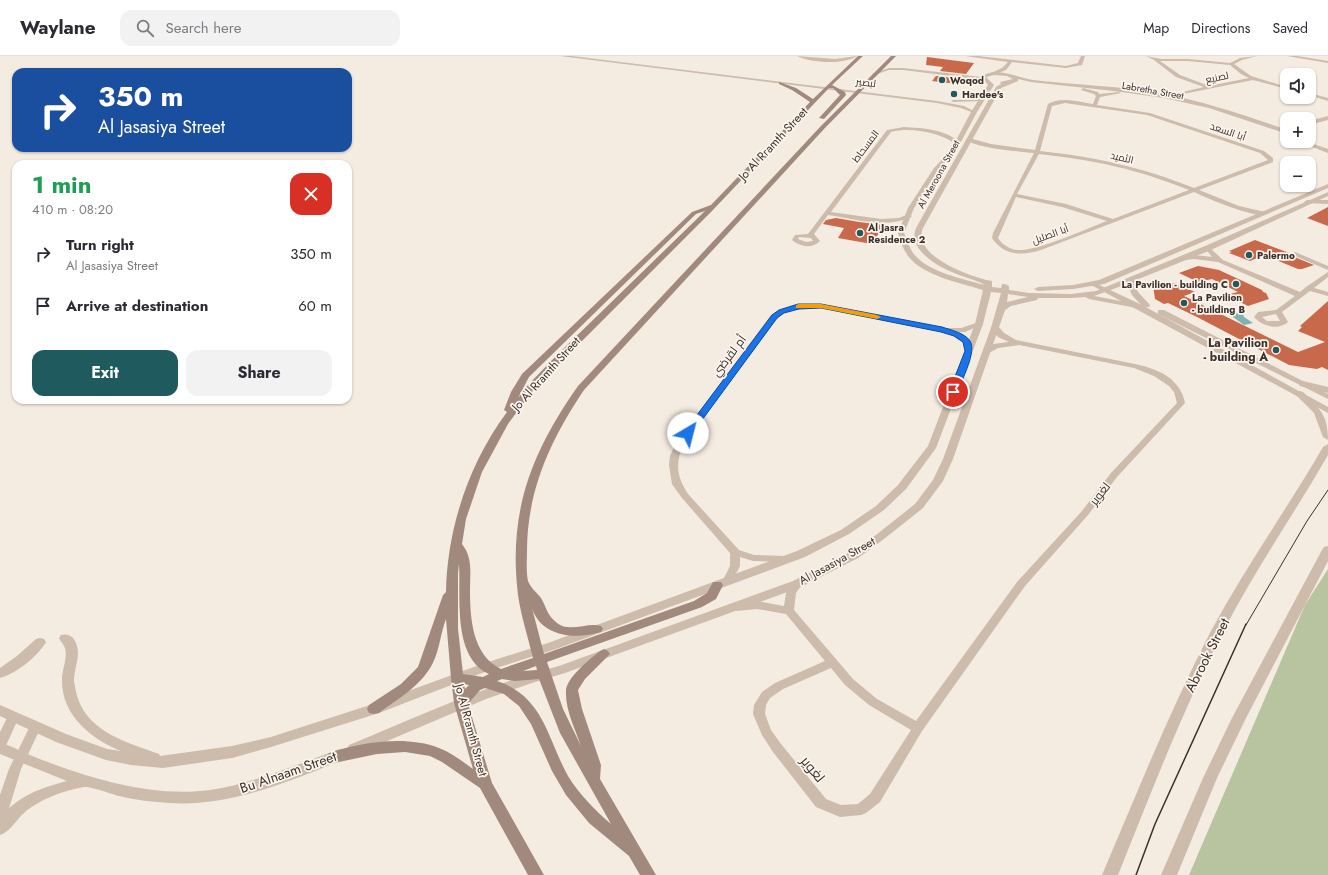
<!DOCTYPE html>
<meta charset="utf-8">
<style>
body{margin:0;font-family:Jost,Cairo,sans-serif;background:#f2f2f3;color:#2b2b33;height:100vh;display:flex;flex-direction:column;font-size:15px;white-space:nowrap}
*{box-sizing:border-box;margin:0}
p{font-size:13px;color:#7c7c81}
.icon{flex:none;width:22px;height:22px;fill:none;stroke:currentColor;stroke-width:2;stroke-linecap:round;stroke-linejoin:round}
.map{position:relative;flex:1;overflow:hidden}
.panel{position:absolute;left:12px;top:104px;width:340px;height:244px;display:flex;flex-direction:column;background:#fff;border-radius:12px;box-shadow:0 1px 3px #0004}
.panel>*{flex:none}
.top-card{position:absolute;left:12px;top:12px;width:340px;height:84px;border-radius:12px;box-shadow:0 1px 3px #0004;background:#1a4fa0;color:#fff;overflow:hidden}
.controls{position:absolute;left:1280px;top:12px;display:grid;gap:8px}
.controls a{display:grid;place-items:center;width:36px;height:36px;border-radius:8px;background:#fff;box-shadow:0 1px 3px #0004;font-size:20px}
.pin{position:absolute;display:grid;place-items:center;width:34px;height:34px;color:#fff;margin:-17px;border:2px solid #fff;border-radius:50%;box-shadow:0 1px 4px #0007}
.me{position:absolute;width:44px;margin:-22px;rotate:37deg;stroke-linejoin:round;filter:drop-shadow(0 0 3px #0008)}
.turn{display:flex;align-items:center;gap:14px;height:84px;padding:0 20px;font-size:18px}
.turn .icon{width:52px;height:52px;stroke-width:2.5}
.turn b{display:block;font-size:28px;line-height:34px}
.round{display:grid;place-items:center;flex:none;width:42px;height:42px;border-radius:12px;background:#f2f2f3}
.head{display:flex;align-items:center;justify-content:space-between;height:68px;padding:0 20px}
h1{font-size:24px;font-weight:700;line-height:30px;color:#1e9e55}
.primary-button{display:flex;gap:8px;margin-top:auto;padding:8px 20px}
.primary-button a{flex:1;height:46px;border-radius:12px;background:#1f5a5e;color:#fff;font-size:16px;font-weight:700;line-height:46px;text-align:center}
.primary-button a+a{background:#f2f2f3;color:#2b2b33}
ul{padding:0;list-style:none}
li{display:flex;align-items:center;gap:12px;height:52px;padding:0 20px}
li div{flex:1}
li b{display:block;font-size:15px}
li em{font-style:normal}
header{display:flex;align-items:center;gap:24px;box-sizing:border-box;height:56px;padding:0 20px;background:#fff;border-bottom:1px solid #e1e1e2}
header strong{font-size:19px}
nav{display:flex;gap:22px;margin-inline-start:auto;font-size:14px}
.search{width:280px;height:36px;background:#f2f2f3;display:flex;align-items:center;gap:10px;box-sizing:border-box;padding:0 14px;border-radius:12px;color:#7c7c81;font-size:15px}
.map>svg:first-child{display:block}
</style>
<header>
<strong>Waylane</strong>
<div class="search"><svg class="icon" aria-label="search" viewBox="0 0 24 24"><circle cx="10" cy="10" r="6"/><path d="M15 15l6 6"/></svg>Search here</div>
<nav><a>Map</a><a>Directions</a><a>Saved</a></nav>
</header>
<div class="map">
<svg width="1328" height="819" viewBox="0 0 1328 819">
<rect width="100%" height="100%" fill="#f4ebe1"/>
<polygon fill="#b8c4a0" points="1328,513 1328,819 1189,819 1305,549"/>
<polygon fill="#7fb0b2" points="1228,255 1243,258 1244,261 1253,267 1244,269 1226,256"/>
<g fill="#c8694b">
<polygon points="927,1 958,5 974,7 966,18 940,15 943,11 926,9"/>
<polygon points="936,20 962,23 958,28 932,25"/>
<polygon points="1328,151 1328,170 1307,162"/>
<polygon points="836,162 859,166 884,169 872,188 838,182 844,172 823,168 826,164"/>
<polygon points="1255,184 1292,198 1292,200 1314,209 1302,213 1298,213 1264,199 1250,205 1229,197 1232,196 1229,195"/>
<polygon points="1198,210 1219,214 1262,234 1263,236 1266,237 1269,243 1248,250 1226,239 1238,236 1212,223 1198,226 1179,217"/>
<polygon points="1161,227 1166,229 1175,227 1195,236 1184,240 1298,296 1325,286 1298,275 1302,271 1300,270 1328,245 1328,314 1322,311 1317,313 1289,309 1197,261 1168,247 1164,248 1155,243 1153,229"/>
</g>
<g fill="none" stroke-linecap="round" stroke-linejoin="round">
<g fill="#cdbbac" fill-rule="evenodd">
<polygon points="560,0 572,0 937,45 964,50 976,56 974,57 961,52 937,47"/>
<path d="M 797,0 L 835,3 L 857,0 C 844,9 810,7 797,0 Z"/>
<polygon points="965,0 978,0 1066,10 1078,7 1081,0 1085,0 1082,9 1066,12 1012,6 1006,14 993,19 991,17 1002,12 1008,6"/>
<path d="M 1146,0 L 1161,3 L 1188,3 L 1230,7 L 1240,2 L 1257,0 L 1242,4 L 1234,8 L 1251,20 L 1287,31 L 1287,33 L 1253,24 L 1183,38 L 1156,40 L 1154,38 L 1183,36 L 1204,31 L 1176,21 L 1154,4 ZM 1160,5 L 1188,5 L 1230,9 L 1241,18 L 1249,22 L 1209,30 L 1180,19 Z"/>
<polygon points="1287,0 1297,0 1328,5 1328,7"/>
<path d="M 1083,32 L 1098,36 L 1099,38 L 1119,36 L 1121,37 L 1100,41 L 1097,49 L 1150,57 L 1264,95 L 1273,102 L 1273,106 L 1199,134 L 1239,150 L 1269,157 C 1258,165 1207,142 1194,136 L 1041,194 C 1022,200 1004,200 992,182 L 993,177 L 1034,97 C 1017,95 980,93 966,84 L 969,82 L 991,88 L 1035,94 L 1048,48 C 1060,40 1080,46 1093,48 L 1096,40 L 1094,38 L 1081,34 ZM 1065,47 L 1147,59 L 1260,97 L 1268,104 L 1194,132 C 1142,111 1095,101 1040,95 L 1052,50 ZM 1039,98 C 1094,104 1137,113 1189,134 L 1113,163 L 1066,148 L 1017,138 ZM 1016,141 L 1062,151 L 1107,165 C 1086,173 1036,196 1016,194 C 1008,192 1002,188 998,182 Z"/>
<polygon points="1309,37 1328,42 1328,45 1309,39"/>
<polygon points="984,43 984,44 982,45 953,46 951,45 953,44"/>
<path d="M 904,71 C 921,72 945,73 959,86 L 954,87 C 938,76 910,71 891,76 L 831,156 L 881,163 L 899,162 L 909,158 L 912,160 L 911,161 C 884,173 856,163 828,159 L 814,178 L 820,185 C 812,193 802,191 793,185 L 792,184 L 795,179 L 808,178 L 887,74 ZM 799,181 L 811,182 L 813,185 L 806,186 L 798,183 Z"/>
<polygon points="1307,144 1328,144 1328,148 1305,147 1304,146"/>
<path d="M 1208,190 L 1223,204 L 1300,236 L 1306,231 L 1328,216 L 1328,221 L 1314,232 L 1328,236 L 1328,240 L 1310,235 L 1282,256 L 1288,266 C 1278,275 1262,270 1254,261 L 1258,256 L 1276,254 L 1295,240 L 1218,206 L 1194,203 L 1185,204 L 1182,202 C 1190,197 1203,200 1212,201 L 1205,192 ZM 1276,258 L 1280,265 L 1267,265 L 1262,261 Z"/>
<polygon points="1295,196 1328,210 1328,214 1293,199 1293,197"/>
<polygon points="1093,226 1142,249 1328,351 1328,357 1136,253 1091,229 1091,227"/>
<path d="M 821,248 L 942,272 L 961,272 L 979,266 L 983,268 L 965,276 L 958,276 L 970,284 L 973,295 L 969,297 L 965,295 L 963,287 L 953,280 L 945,276 L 821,252 L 799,253 L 784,257 L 777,263 L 683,389 C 675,408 677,421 688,438 L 739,494 L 754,499 L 785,500 L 789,501 L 790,503 L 789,505 L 785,506 L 753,505 L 740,501 L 740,510 L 732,526 L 724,526 L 723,524 L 730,510 L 730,497 L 682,442 L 672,428 L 669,409 L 670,400 L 676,387 L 771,259 C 786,249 803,249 821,248 Z"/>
<polygon points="1158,254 1164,254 1328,338 1328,343 1158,258"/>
<path d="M 992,270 L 998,270 L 1004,277 L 1016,284 L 1135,308 C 1158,313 1180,322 1185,347 L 1117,421 L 1088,459 L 1025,530 L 922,675 L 880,746 L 866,757 L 861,759 L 840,761 L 816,751 L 773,696 L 762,679 L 753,658 L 754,649 L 762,636 L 775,627 L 825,605 L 786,558 L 757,553 L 736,555 L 732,554 L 731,551 L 732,548 L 757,545 L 784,550 L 786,537 L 793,526 L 801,526 L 802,528 L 796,537 L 794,554 L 853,623 L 877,643 L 916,665 L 1017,526 L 1082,455 L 1111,417 L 1177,347 L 1174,336 L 1169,330 L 1154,320 L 1134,312 L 1019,289 L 998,292 L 989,297 L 983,297 L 983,293 L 993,288 L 1009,286 L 998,281 L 991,272 ZM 831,612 L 845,629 L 869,649 L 911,674 L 870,738 L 858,748 L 841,749 L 826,743 L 781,688 L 771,674 L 765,658 L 766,649 L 770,642 L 783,633 Z"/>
<polygon points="13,656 17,658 19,661 4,694 0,695 0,676 9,658"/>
<polygon points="35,666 39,668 41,671 21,713 7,759 5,763 0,765 0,739 9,713 31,668"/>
</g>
<g fill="#cdbbac" fill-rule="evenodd">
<path d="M 889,12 L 903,12 L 981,21 C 996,9 1017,22 1033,24 C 1077,29 1121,30 1164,38 C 1206,46 1247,60 1287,74 L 1287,78 L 1209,52 L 1164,42 L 1114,35 L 1031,26 L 1018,23 L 1018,25 L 1001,32 L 923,172 C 911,200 973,222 992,225 L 992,231 L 1001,232 L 1002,228 L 1005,228 L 1009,230 L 1009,234 L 1029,237 L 1071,238 L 1096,235 L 1205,190 L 1326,137 L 1328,136 L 1328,140 L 1211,194 L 1136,224 L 1134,227 L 1138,236 L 1150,249 L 1149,251 L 1143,251 L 1132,239 L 1127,228 L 1094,240 L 1142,249 L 1142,253 L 1089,243 L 1085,241 L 1071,242 L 1038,242 L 1037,244 L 1011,250 L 1005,254 L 953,403 L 943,425 L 923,452 L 884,483 L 858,502 L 801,531 L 565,617 L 535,626 L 486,643 L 359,697 L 354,699 L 349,697 L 347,693 L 349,689 C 418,660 486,629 559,610 L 793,525 L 850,496 L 876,479 L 915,448 L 933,424 L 943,403 L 991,272 L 1001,237 L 991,236 L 983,268 L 936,392 L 906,433 L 884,454 L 849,478 L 805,501 L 556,593 L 490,614 L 379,657 L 271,691 L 232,702 L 163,712 L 131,709 L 106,704 L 56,686 L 0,660 L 0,649 L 66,678 L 107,693 L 121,695 C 91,683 61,659 62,623 C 62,613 69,599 64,590 C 63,587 60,585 59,582 L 61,579 C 65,578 68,578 72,581 C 84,594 74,610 74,625 C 75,631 76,637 78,643 C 90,677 129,687 159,698 L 160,700 L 232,690 L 271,681 L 370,649 L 482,608 L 548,587 L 797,495 L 841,474 L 876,450 L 898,429 L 928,390 L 975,268 L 983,234 C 961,227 923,220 908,200 C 903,193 900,185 898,177 L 908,152 L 934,112 L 951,94 L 971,56 L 988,29 L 984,24 L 903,14 L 889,14 L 874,19 L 872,18 ZM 994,19 L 1007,20 L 1013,23 L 1000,26 L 1001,28 L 996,31 L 916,172 C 913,179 915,187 919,193 C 931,208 950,216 968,222 C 973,224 981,226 985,229 C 963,223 927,216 913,197 C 909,191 907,184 904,177 L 914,152 L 938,114 L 956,95 L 977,56 L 994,29 L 986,21 ZM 1008,238 L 1028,241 L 1007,246 Z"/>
<polygon points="1328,60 1328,64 1309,69 1309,65"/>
<polygon points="1297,85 1305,85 1328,93 1328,97"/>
<polygon points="1328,128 1328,132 1104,228 1073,233 1038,235 1034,233 1038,231 1073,229 1099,224"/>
<polygon points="1303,325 1328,331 1328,337 1300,330 1299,328"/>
<path d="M 1300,335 L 1303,336 C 1320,353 1328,359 1328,384 L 1323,381 L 1314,357 L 1295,338 Z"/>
<path d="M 1328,388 L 1328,399 C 1294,458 1255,514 1224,574 C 1183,653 1151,737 1118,819 L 1102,819 C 1137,737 1170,654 1211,575 C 1245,512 1287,453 1323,391 Z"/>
<polygon points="1328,490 1328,505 1246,662 1217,722 1177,819 1161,819 1203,722 1232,662 1322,494 1324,491"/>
<path d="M 40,582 L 44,583 L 46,586 C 37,601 17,617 0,622 L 0,612 L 17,600 L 36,583 Z"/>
<path d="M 0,686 C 18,693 35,702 53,708 C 102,726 158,741 210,734 C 256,727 297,708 340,693 L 345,695 L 347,699 L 345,703 C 290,725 230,751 170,747 C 153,746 136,744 119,740 C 112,738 90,730 84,731 C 65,734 38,744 24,757 C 16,764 10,776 0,779 L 0,762 C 18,740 40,732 67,725 L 0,698 Z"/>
</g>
<path fill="#a18a7d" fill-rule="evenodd" d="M 858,0 L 863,0 L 832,29 L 845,36 L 846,39 L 824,63 L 819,62 L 840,39 L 833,32 L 829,32 L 711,156 L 534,333 L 508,368 L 482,416 L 466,463 L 462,488 C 473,502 470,517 470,533 C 470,562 472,599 501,613 L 533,602 C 528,581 521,560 518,539 C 508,456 531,397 578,330 L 820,71 L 891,0 L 896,0 L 824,73 L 584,334 C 551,383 527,434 527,495 C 527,504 526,516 528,525 C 530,531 537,537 541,542 C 547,552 546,558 557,567 C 569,577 588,566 601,570 L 603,573 L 601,576 C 576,584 541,581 532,552 L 544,598 L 694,545 L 707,537 L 713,526 L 721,526 L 723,529 L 716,543 L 702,551 L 547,606 L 563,653 L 581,690 C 575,673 565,653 566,635 C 566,622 590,603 600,595 L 604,593 L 608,595 L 610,598 L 585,623 L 578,634 L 582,653 L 601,709 L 600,723 L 656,819 L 640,819 L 629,800 L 589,767 L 566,739 L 552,715 L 531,668 L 519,650 L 504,638 L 485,632 L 480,634 L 468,648 L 492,727 L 544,819 L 528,819 L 480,732 L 442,706 L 430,700 L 405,696 L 377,698 L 334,707 L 329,705 L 327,701 L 329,697 C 361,686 407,679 439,692 C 452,697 462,705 473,713 L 454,647 L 451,622 L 446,563 C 441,576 440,589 435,602 C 425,628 400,641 379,657 L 374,658 L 369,657 L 367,653 L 369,649 L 401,628 L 418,611 L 443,539 L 446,536 C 447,473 469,407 507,356 L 504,354 L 511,336 L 522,318 L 692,156 L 711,149 L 810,46 L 792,34 L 779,28 L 779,26 L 796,32 L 813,43 ZM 705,155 L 557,299 L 528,329 L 518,342 L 529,321 L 696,158 ZM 459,508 C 461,541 452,601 489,618 L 483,621 L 463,618 L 458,573 L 458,517 ZM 536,610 L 537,614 L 523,615 ZM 502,623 L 515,625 L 539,623 L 560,677 L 611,768 C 595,754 579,738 568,720 C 547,682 544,641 497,625 ZM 464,628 L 469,629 L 465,633 Z"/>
<polyline stroke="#3b302b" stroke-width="1" points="1246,569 1307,465 1328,434"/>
<polyline stroke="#3b302b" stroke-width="1.5" points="1136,819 1155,768 1246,568"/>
</g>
<path fill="#1a73e8" stroke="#114b97" d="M 798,248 L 821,248 L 942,271 C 951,274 965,277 970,285 C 977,295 962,324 957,336 L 953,338 L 949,336 L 965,295 L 963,286 L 954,280 L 941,276 L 821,252 L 799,253 L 784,257 L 777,262 L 691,379 L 685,379 L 684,377 L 685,375 L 772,259 L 779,254 Z"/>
<polygon fill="#f59e0b" points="799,248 821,248 877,259 881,261 877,263 821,252 796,252 796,249"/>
<g fill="#1f5a5e" stroke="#fbf5ee" stroke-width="1.5">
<circle cx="942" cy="24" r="4"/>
<circle cx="954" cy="38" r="4"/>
<circle cx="860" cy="177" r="4"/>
<circle cx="1249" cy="199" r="4"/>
<circle cx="1236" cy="228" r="4"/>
<circle cx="1184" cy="247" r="4"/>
<circle cx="1276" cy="294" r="4"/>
</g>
<g text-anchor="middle" stroke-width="3.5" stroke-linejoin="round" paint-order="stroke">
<g font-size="10" fill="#3b302b" stroke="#fbf5ee">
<text transform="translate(1217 21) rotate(-12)" y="4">لصنيع</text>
<text transform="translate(866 26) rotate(7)" y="4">لبصير</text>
<text transform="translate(1153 34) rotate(10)" y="4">Labretha Street</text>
<text transform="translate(1228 75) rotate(19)" y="4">أبا السعد</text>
<text transform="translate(865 90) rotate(-53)" y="4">المسحاط</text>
<text transform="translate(1122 101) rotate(13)" y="4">الثميد</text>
<text transform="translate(938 118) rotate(-61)" y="4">Al Meroona Street</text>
<text transform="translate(1050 178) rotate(-20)" y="4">أبا الصليل</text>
</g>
<g font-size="10" font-weight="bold" fill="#3b302b" stroke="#fbf5ee" text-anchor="start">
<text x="950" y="28">Woqod</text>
<text x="962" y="42">Hardee's</text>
<text x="868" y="175">Al Jasra<tspan x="868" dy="12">Residence 2</tspan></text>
<text x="1257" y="203">Palermo</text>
<text x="1228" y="232" text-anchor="end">La Pavilion - building C</text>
<text x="1192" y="245">La Pavilion<tspan x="1192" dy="12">- building B</tspan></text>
</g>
<g font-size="12" fill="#3b302b" stroke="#fbf5ee">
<text transform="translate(773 88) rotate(-47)" y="4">Jo Al Rramth Street</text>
<text transform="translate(729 300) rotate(-53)" y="4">أم لقرضي</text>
<text transform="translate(546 318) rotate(-48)" y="4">Jo Al Rramth Street</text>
<text transform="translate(1100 438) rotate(-52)" y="4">لغوير</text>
<text transform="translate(837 505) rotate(-29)" y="4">Al Jasasiya Street</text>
<text transform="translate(471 674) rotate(75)" y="4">Jo Al Rramth Street</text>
</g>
<g font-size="12" font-weight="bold" fill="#3b302b" stroke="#fbf5ee" text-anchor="end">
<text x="1268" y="291">La Pavilion<tspan x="1268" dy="14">- building A</tspan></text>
</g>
<g font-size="14" fill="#3b302b" stroke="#fbf5ee">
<text transform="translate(1207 599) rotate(-63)" y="5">Abrook Street</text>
<text transform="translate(813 713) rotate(51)" y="5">لغوير</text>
<text transform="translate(288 716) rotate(-19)" y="5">Bu Alnaam Street</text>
</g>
</g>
</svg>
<div class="controls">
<a><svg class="icon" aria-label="sound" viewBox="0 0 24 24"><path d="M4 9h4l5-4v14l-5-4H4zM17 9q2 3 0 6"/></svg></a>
<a>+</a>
<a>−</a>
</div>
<div class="pin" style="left:953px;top:336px;background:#d93025"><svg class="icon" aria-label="arrive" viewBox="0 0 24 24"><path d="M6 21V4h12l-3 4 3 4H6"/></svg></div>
<svg class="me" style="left:688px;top:377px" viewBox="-20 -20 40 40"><circle r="19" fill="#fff"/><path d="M0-13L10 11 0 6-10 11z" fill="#1a73e8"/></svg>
<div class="top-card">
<div class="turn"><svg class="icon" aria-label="right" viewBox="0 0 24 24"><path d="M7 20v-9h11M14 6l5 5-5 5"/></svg><div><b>350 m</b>Al Jasasiya Street</div></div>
</div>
<section class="panel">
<div class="head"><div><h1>1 min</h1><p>410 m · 08:20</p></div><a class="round" style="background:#d93025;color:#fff"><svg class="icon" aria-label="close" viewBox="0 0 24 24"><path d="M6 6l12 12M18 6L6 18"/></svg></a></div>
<ul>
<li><svg class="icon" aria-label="right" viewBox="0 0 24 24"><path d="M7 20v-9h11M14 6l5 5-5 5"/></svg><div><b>Turn right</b><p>Al Jasasiya Street</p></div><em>350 m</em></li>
<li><svg class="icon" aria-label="arrive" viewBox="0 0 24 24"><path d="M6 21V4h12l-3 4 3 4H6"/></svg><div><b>Arrive at destination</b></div><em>60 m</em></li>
</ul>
<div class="primary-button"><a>Exit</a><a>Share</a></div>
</section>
</div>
